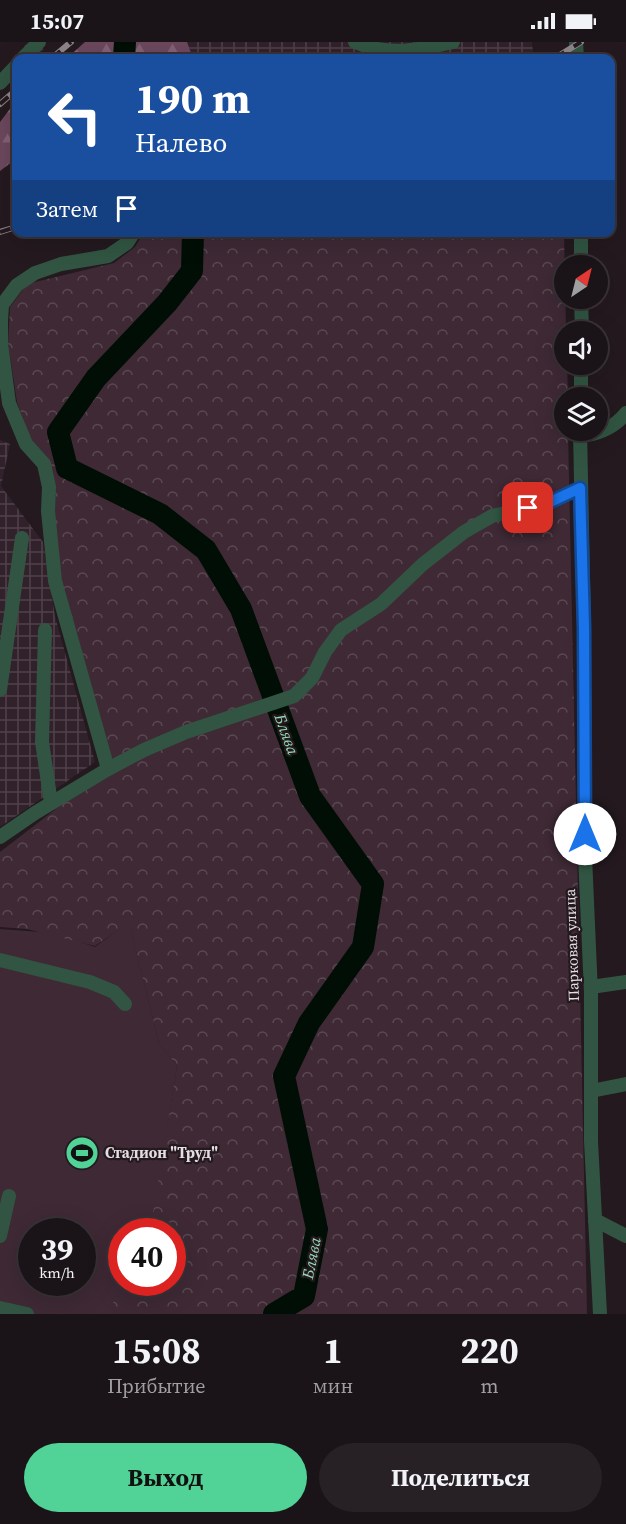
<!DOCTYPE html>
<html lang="ru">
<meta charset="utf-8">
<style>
body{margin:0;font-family:"Source Serif 4",serif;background:#272024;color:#f1f3f6;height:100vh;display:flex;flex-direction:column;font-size:22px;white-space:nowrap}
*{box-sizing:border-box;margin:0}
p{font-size:20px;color:#9f9ea1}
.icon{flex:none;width:33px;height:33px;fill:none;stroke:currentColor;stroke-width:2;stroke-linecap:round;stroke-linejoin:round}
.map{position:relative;height:1272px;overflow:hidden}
.side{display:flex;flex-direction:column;background:#1a1317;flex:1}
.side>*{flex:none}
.hud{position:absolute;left:12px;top:12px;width:603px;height:183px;border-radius:12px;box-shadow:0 6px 24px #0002,0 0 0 2px #383236;background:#1a4fa0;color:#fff;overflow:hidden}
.needle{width:39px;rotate:35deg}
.fabs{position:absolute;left:554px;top:213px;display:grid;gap:12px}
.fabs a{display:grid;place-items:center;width:54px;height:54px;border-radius:50%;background:#1a1317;box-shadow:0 6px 24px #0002,0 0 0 2px #383236;font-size:30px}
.speed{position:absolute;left:18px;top:1176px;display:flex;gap:12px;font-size:30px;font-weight:700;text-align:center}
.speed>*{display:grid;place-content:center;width:78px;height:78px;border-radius:50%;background:#1a1317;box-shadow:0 6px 24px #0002,0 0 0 2px #383236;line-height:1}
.speed small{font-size:15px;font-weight:400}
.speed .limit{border:9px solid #d22;background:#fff;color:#111}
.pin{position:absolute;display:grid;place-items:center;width:51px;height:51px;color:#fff;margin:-26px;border-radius:12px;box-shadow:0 3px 9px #0006}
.me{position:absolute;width:66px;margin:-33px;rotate:0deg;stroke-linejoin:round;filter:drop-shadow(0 0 4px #0008)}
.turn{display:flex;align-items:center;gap:21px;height:126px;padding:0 24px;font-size:27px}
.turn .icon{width:78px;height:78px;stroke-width:2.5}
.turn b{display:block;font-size:42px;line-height:51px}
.then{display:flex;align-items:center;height:57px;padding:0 24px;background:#0003;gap:12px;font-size:22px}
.eta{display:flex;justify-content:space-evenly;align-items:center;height:102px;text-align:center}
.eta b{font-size:36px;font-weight:700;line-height:42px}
.button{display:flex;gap:12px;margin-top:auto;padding:12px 24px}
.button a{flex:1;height:69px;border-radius:36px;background:#51d397;color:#111;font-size:24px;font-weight:700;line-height:69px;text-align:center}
.button a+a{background:#272024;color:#f1f3f6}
.status{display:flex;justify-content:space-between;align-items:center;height:42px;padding:0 30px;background:#1a1317;direction:ltr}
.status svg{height:16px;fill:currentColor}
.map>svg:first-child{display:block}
</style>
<div class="status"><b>15:07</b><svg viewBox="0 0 49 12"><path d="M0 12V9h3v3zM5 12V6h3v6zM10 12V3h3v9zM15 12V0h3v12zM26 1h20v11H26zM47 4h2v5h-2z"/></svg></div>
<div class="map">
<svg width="626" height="1272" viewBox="0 0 626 1272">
<defs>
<pattern id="industrial-grid" width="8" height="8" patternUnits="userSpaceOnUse" patternTransform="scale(1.5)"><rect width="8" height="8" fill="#31212a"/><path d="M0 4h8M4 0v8" fill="none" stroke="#4f4149"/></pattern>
<pattern id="forest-firs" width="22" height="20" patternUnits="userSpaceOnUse" patternTransform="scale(1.5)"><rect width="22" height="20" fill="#6b475c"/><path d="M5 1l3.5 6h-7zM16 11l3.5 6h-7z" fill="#806173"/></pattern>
<pattern id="park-crowns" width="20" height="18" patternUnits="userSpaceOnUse" patternTransform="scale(1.5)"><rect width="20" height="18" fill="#3e2935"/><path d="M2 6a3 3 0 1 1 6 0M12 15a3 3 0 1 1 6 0" fill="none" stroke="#5a4852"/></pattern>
</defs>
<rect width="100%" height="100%" fill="#23191f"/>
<g fill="url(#industrial-grid)">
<polygon points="187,0 532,0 533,10 508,16 193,16"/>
<polygon points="0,398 10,402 1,444 43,500 55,574 95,720 0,785"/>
</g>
<path fill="#3e2935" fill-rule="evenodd" d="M 129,880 L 159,1001 L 177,1024 L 151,1189 L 122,1190 L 122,1240 L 134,1241 L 104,1272 L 0,1272 L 0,887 L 54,891 L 95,905 ZM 32,1190 L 82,1190 L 82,1240 L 32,1240 Z"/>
<g fill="url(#forest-firs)">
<polygon points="85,0 187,0 193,16 67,16"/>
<polygon points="16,59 16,100 15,102 16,105 16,117 0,129 0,80"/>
</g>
<polygon fill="url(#park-crowns)" points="144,191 564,191 566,289 564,290 564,322 567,323 568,355 564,356 564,388 568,389 587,1272 101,1272 134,1241 172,1240 172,1190 150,1189 177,1024 159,1001 129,881 95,904 27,887 0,885 0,810 108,727 55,539 49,422 32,402 17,360 8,301 10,265 27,242 114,221 135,205"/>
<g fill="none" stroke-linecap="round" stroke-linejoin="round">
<g stroke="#000e05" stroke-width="22">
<polyline points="124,16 125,0"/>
<polyline points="193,190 192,229 167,261 96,336 58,390 67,426 160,472 206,508 241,567 310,754 373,842 363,905 309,981 284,1034 317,1187 304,1254 274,1272"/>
</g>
<polyline stroke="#40363c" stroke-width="14" stroke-dasharray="14 7" stroke-linecap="butt" points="30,0 41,16"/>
<g stroke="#315542" stroke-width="14">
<path d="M 355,0 C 388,15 419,8 453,0"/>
<polyline points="576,0 577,16"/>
<polyline points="23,16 39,0"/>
<polyline points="0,41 16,24"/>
<polyline points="581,190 581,224"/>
<polyline points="581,256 582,290"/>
<polyline points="581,356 581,322"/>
<polyline points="580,388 584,585 585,814 591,951 591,1099 600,1272"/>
<path d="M 580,394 C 599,392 614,386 626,371"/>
<polyline points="45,588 42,700 51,761"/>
<polyline points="0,648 22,496"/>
<polyline points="108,727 55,539 48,469 49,445 44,422 26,402 9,361 1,301 1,279 2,263 17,243 35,231 61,222 108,214 127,201 134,190"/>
<polyline points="0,795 35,771 108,727 144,708 186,690 294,654 312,636 325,610 341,588 381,562 423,522 464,490 492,474 546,462 580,446"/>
<polyline points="0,918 90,940 114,950 125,962"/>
<polyline points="591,945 626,940"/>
<polyline points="591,1049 626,1042"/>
<polyline points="595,1178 626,1194"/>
<polyline points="0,1194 9,1154"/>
<polyline points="0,1266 27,1272"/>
</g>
<defs>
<g id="rail">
<polyline points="52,16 71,0"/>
<polyline points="555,16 581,0"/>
<polyline points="0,62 16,48"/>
<polyline points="0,190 16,185"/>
</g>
</defs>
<use href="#rail" stroke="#8c8489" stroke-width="6"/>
<use href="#rail" stroke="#23191f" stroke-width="4" stroke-dasharray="11" stroke-linecap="butt"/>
</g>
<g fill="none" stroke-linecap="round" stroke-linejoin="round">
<defs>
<polyline id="route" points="528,466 546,462 580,446 584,585 585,792"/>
</defs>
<use href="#route" stroke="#114b97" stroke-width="15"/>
<use href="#route" stroke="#1a73e8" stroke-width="10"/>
</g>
<defs>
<symbol id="stadium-disc" viewBox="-11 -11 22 22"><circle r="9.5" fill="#51d397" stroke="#23191f"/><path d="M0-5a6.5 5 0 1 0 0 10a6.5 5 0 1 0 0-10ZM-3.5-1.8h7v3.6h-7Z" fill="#111"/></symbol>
</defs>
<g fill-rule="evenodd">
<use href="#stadium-disc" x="63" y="1092" width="38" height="38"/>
</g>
<g text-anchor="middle" stroke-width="4.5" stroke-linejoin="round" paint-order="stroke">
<g font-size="15" fill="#e4dde1" stroke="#23191f">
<text transform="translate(572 903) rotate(-92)" y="5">Парковая улица</text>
</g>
<g font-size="15" font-weight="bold" fill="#e4dde1" stroke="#23191f" text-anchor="start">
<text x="105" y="1116">Стадион "Труд"</text>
</g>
<g font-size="16" font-style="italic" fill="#95dab5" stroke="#23191f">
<text transform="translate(287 692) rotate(70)" y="6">Блява</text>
<text transform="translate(311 1216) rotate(-79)" y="6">Блява</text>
</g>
</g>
</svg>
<div class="fabs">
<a><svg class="needle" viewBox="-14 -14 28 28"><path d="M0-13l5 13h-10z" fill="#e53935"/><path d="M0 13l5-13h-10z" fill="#9f9ea1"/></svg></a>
<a><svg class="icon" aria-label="sound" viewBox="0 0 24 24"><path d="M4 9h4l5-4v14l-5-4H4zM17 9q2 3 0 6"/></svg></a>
<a><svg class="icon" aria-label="layers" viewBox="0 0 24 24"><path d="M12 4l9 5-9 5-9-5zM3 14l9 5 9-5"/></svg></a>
</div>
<div class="speed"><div>39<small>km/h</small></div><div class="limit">40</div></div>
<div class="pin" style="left:528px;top:466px;background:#d93025"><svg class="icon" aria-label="arrive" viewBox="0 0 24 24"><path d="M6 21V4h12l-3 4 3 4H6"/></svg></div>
<svg class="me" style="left:585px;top:792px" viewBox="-20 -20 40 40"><circle r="19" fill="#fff"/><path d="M0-13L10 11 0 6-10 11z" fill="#1a73e8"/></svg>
<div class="hud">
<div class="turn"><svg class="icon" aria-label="left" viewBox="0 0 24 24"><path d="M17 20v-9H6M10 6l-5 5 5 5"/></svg><div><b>190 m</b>Налево</div></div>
<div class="then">Затем<svg class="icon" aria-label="arrive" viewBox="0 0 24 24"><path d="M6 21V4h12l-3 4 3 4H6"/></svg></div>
</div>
</div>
<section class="side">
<div class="eta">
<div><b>15:08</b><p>Прибытие</p></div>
<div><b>1</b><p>мин</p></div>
<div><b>220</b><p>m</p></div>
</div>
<div class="button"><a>Выход</a><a>Поделиться</a></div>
</section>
